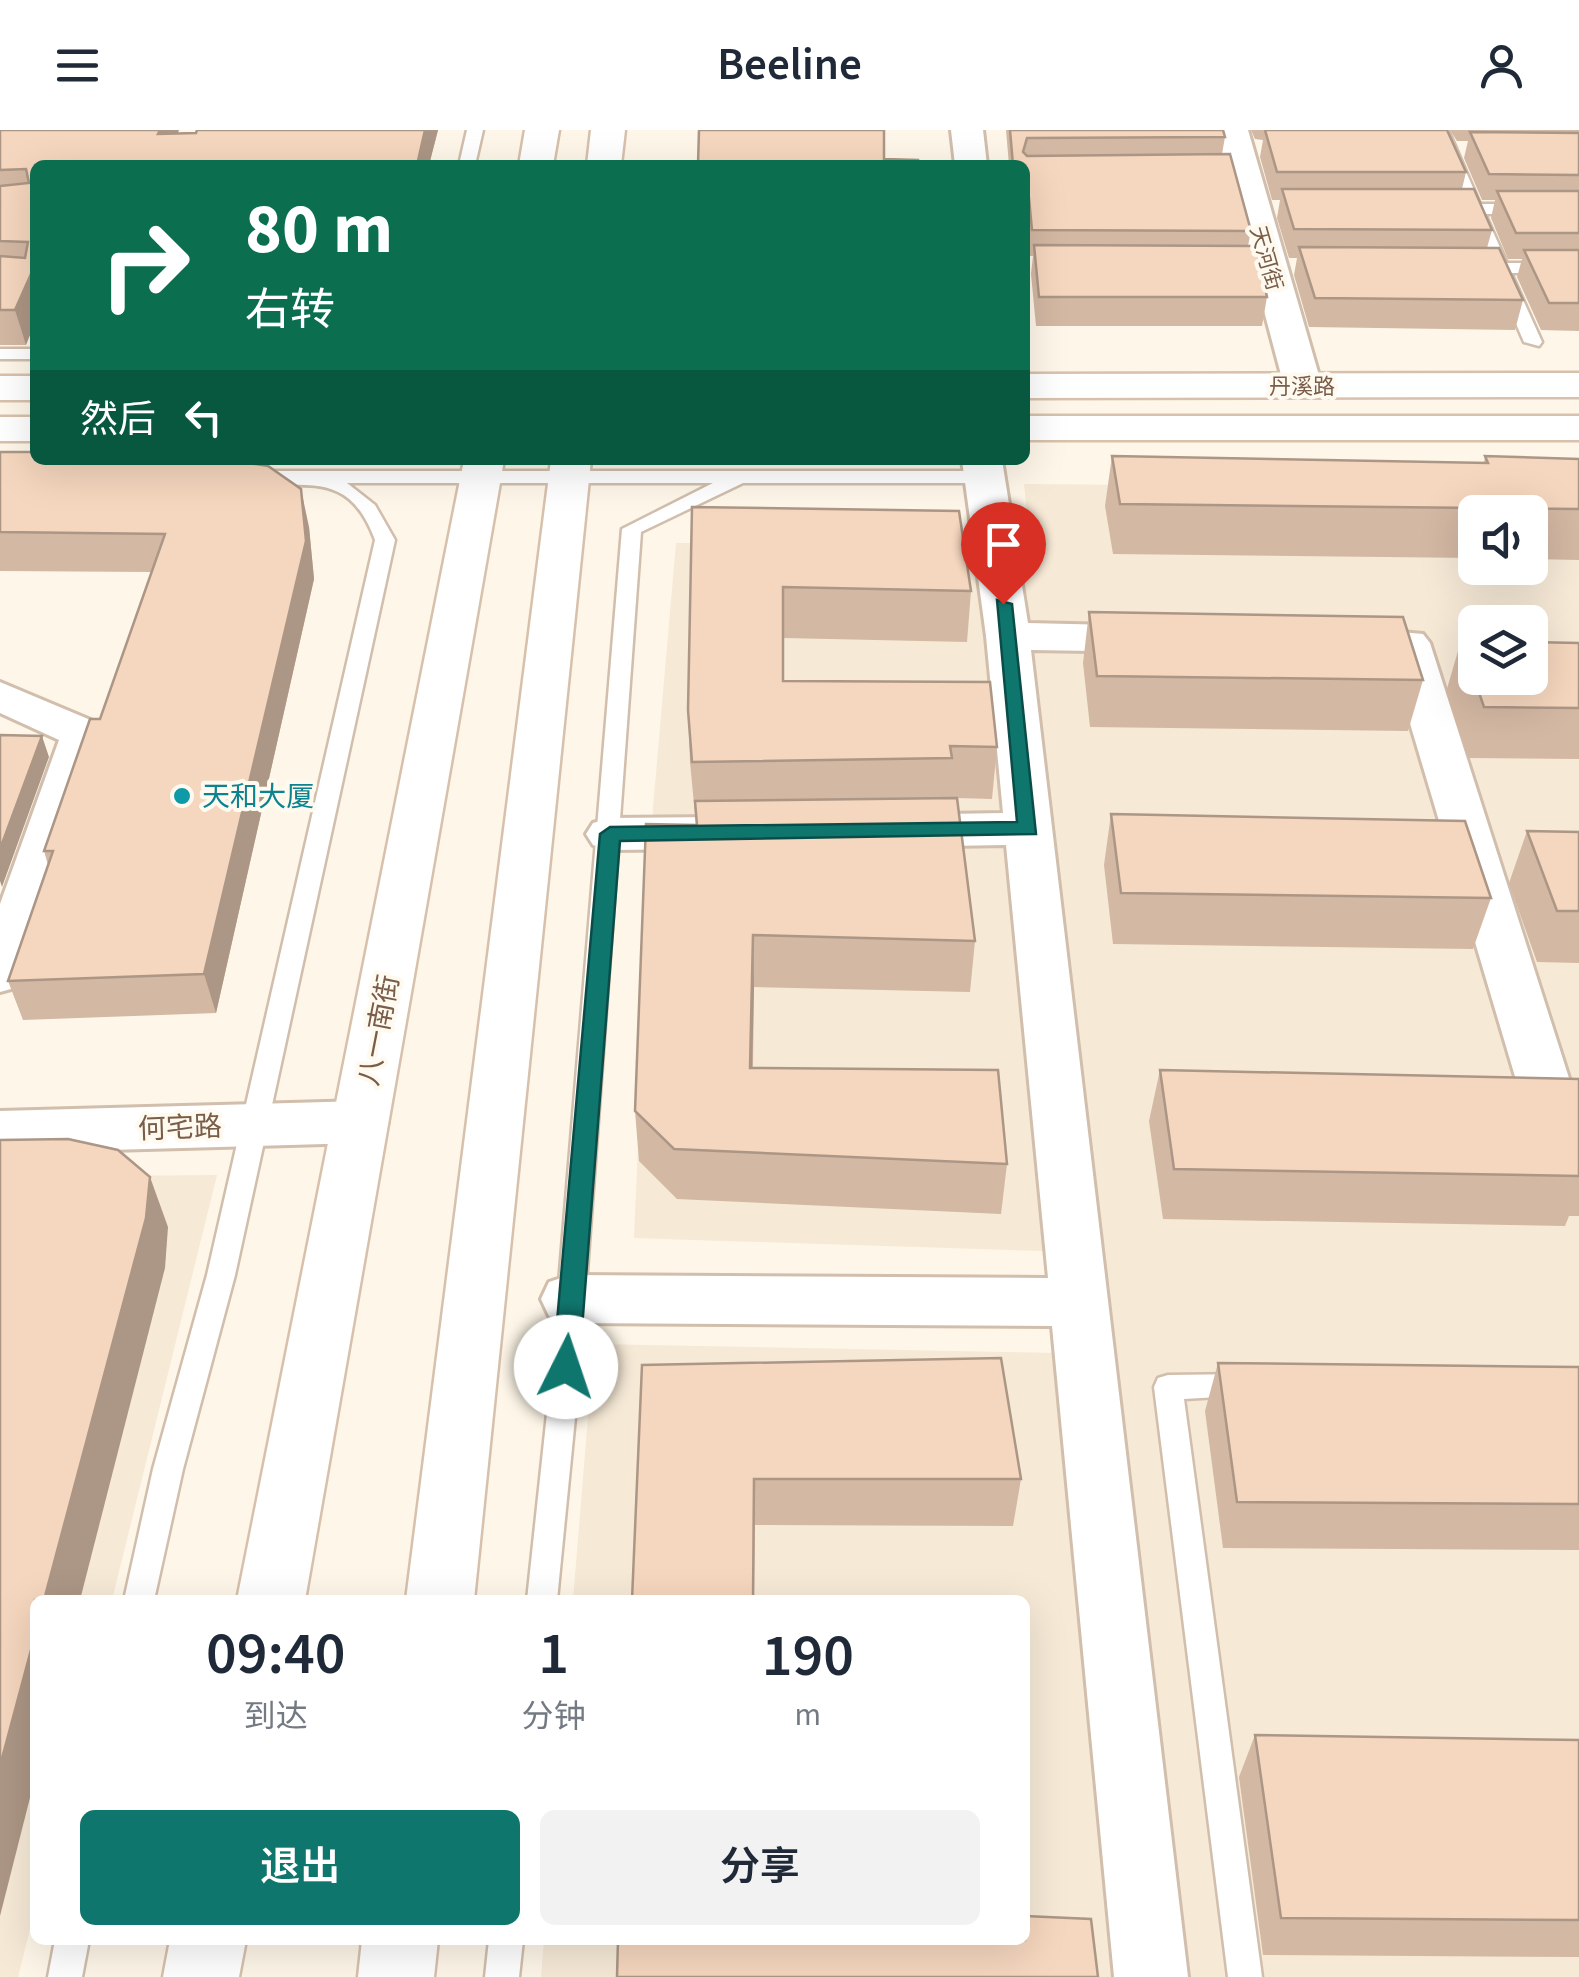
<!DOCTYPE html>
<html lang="zh">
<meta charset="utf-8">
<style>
body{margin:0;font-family:"Source Sans 3","Noto Sans SC",sans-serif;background:#f2f2f3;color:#1f2937;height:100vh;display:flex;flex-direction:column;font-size:38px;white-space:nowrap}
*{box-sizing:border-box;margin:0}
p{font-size:32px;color:#747a83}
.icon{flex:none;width:55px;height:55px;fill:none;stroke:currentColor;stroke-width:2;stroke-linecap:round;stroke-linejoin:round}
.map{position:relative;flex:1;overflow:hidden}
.sheet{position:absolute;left:30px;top:1465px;width:1000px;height:350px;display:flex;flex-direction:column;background:#fff;border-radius:15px;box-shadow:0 10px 40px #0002}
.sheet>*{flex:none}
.top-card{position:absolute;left:30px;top:30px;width:1000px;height:305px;border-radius:15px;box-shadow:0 10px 40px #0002;background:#0b6e4f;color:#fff;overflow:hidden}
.tools{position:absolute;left:1458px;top:365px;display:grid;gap:20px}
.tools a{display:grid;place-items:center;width:90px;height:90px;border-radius:15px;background:#fff;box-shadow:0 10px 40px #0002;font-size:50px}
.pin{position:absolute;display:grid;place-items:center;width:85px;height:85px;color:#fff;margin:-102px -42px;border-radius:50% 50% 50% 0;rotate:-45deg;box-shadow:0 0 10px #0007}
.pin .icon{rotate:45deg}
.me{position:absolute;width:110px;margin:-55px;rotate:4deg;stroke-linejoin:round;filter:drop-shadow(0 0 8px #0008)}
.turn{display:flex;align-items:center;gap:35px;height:210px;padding:0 50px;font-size:45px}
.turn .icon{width:130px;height:130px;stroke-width:2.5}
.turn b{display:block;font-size:70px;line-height:85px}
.then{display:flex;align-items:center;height:95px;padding:0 50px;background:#0003;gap:20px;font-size:38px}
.eta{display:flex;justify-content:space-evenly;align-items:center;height:170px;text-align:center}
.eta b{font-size:60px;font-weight:600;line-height:70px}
.action{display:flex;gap:20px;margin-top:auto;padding:20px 50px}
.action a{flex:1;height:115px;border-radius:15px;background:#0f766e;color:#fff;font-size:40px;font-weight:600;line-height:115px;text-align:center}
.action a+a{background:#f2f2f3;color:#1f2937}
header{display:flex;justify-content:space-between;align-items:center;height:130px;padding:0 50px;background:#fff;font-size:45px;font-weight:600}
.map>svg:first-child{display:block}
</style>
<header><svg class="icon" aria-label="menu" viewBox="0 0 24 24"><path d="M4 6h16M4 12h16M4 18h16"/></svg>Beeline<svg class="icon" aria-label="person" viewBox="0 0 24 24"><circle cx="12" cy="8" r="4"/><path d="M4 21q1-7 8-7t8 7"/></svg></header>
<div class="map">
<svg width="1579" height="1847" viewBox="0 0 1579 1847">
<rect width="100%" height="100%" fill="#fef6e8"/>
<g fill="#f6e9d6" fill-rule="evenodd">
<path d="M 1024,354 L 1579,359 L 1579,1847 L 541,1847 L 544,1810 L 1025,1810 L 1025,1470 L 573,1470 L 594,1214 L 1113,1224 L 1102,1123 L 634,1108 L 653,678 L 676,413 L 1030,413 ZM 1475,382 L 1530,382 L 1530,438 L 1475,438 ZM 1475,492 L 1530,492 L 1530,548 L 1475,548 Z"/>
<polygon points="217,1045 112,1470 35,1470 35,1779 18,1847 0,1847 0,1047"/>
</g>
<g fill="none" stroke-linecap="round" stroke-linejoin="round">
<defs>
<g id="lane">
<polygon points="467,0 483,0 475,35 459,35"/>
<polygon points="1432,0 1448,0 1480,74 1579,74 1579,84 1485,84 1507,133 1579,133 1579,143 1511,143 1542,212 1539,216 1524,212 1494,143 1475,143 1467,138 1475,133 1490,133 1469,84 1449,84 1441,79 1465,74"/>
<rect x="0" y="219" width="35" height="10"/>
<path d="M 250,341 L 984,341 L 993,347 L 984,353 L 743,353 L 641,402 L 580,1237 L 557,1470 L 527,1470 L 552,1237 L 622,399 L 713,353 L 347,353 L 375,375 L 395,410 L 235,1145 L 183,1339 L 154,1470 L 124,1470 L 153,1339 L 207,1145 L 375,410 C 347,334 301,363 243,351 L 241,347 Z"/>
<polygon points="1244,1244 1254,1247 1258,1256 1254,1265 1184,1269 1262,1847 1228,1847 1154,1257 1158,1248 1168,1245"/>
<polygon points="55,1810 89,1810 82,1847 48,1847"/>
<polygon points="489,1810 523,1810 519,1847 485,1847"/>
</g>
<g id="street">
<polygon points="951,0 983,0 987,35 955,35"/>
<polygon points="1216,0 1248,0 1322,256 1316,264 1290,264 1284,256"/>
<polygon points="962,330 1002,330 1028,493 1156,496 1171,500 1178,509 1171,518 1156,522 1031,520 1188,1847 1114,1847 1052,1196 570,1193 549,1186 541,1169 549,1152 570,1145 1048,1148 1006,715 891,717 874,712 867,701 874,690 891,685 1003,683 986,506"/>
<polygon points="1379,500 1423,504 1430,513 1576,970 1568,984 1549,990 1530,984 1522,970 1390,526 1364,522 1357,513 1364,504"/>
<polygon points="0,552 100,594 107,604 25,844 18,857 0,862 0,774 59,610 0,583"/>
<polygon points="718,687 735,692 742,703 735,714 718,719 610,720 593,715 586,704 593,693 610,688"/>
<polygon points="361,971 380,977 388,992 380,1007 361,1013 0,1023 0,981"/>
</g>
<g id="secondary">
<polygon points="525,0 559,0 553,35 519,35"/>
<polygon points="591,0 625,0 621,35 587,35"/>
<polygon points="1579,243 1579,267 1025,268 1025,244"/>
<rect x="0" y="246" width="35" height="24"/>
<rect x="1025" y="286" width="554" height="24"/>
<rect x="0" y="287" width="35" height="24"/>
<polygon points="464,330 504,330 305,1470 237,1470"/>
<polygon points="551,330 591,330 474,1470 406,1470"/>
<polygon points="170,1810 246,1810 239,1847 163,1847"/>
<polygon points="362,1810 438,1810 434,1847 358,1847"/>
</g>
</defs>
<use href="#lane" stroke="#d1beac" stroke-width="5"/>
<use href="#street" stroke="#d1beac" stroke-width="6"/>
<use href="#secondary" stroke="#d7c1ac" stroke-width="5"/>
<use href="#lane" fill="#fff" fill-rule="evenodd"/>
<use href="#street" fill="#fff" fill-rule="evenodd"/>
<use href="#secondary" fill="#fff" fill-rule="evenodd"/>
</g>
<g fill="#d3b8a3">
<polygon points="0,0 178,4 438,0 429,35 35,35 26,215 0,215"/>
<polygon points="1006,0 1223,0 1225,7 1222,24 1251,101 1248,116 1267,167 1262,196 1036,196 1031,144 1033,126 1030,126 1027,94 1025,94 1025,35 1009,35"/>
<polygon points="1251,0 1447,0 1466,42 1462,59 1492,100 1487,118 1523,170 1515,200 1309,197 1294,145 1297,128 1289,128 1277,88 1280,70 1272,70 1260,27 1263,10 1255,9"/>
<polygon points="1450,0 1579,0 1579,201 1541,200 1517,147 1522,129 1508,129 1491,88 1495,70 1482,70 1464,28 1468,11 1457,11"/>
<polygon points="0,322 309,397 314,449 216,883 23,890 8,851 48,735 44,721 100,589 151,442 0,441"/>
<polygon points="1112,326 1484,333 1485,326 1579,329 1579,430 1530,429 1530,382 1475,382 1475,428 1113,424 1105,376"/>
<polygon points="692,377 971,461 967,512 784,508 783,551 997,617 992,669 957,668 975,811 970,862 754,857 753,938 1007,1034 1001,1084 677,1069 639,1031 635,981 696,695 690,632 688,580"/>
<polygon points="1089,482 1423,550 1408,601 1090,597 1083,533"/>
<polygon points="1461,511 1579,513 1579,629 1468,628 1446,562"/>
<polygon points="1111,684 1491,768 1473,819 1113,814 1104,735"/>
<polygon points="1527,701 1579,702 1579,833 1537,832 1509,753"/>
<polygon points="1160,940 1579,949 1579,1086 1569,1086 1565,1096 1163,1089 1149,991"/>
<polygon points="1218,1233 1579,1237 1579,1420 1223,1418 1205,1281"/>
<polygon points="642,1235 1021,1349 1013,1396 755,1395 754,1470 632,1470"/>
<polygon points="1255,1605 1579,1610 1579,1827 1263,1825 1239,1647"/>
</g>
<g fill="#ac9685">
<polygon points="160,0 179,0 167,35 158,4"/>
<polygon points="425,0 438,0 429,35 417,35"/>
<polygon points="35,135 35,193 26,215 15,180"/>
<polygon points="301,359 309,397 314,449 216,883 204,844"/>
<polygon points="42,606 49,627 2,757 0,751 0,719"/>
<polygon points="753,805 754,857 751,989 750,938"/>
<polygon points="150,1047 168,1097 165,1138 80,1470 44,1470"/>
<polygon points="35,1505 35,1648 0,1786 0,1636"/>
</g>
<g fill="#f5d6be" stroke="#ac9685" stroke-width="2.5">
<polygon points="0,0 160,0 158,4 196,3 197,0 425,0 417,35 35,35 35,135 15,180 0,180 0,126 25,128 28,112 0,111 0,56 29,53 26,39 0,40"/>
<polygon points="699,0 884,0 884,29 918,30 918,35 698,35"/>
<polygon points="1010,0 1223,0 1225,7 1027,8 1023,22 1027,26 1230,24 1251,101 1032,100 1029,68 1025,67 1025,35 1013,35"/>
<polygon points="1265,0 1447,0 1466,42 1277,42"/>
<polygon points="1470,2 1579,3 1579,45 1489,44"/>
<polygon points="1282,59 1474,59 1492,100 1294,99"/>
<polygon points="1497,61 1579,61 1579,103 1516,103"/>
<polygon points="1034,115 1256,116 1267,167 1039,167"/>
<polygon points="1299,117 1499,118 1523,170 1315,168"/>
<polygon points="1524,120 1579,120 1579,173 1549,173"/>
<polygon points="0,322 35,322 35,330 229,330 268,336 301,359 306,411 204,844 8,851 53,721 44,721 90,589 100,589 165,404 0,402"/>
<polygon points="1112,326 1488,333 1485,326 1579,329 1579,379 1120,374"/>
<polygon points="692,377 959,381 971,461 783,457 783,551 990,552 997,617 950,616 952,628 692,632 688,580"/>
<polygon points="1089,482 1403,487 1423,550 1097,546"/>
<polygon points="1461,511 1475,511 1475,548 1530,548 1530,512 1579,513 1579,578 1484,577"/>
<polygon points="0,605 42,606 0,719"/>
<polygon points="957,668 975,811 753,805 750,938 998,940 1007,1034 674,1019 635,981 646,694 697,695 695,671"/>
<polygon points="1111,684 1465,691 1491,768 1121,763"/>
<polygon points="1527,701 1579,702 1579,781 1557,781"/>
<polygon points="1160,940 1579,949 1579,1046 1174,1039"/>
<polygon points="68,1009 118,1020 150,1047 146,1088 44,1470 35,1470 35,1505 0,1636 0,1010"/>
<polygon points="1001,1228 1021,1349 754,1349 753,1470 632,1470 642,1235"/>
<polygon points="1218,1233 1579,1237 1579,1374 1237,1372"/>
<polygon points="1255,1605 1579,1610 1579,1790 1281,1788"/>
<polygon points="1025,1786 1091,1789 1098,1847 617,1847 618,1810 1025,1810"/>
</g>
<polygon fill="#0f766e" stroke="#0a4d48" stroke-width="2.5" points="997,470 1012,474 1036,704 620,711 579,1237 575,1245 557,1245 553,1237 600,704 610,697 1017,692"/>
<circle fill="#0f9aa8" stroke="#fffaf0" stroke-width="4" cx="182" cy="666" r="10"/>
<g text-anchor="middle" stroke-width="8" stroke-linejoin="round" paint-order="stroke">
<g font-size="22" fill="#7a5d49" stroke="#fffaf0">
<text transform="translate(1267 128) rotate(74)" y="8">天河街</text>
<text x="1302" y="264">丹溪路</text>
</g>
<g font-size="28" fill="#0d838f" stroke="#fffaf0" text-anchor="start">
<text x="202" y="676">天和大厦</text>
</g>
<g font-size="28" fill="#7a5d49" stroke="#fffaf0">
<text transform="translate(378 900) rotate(-79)" y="10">八一南街</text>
<text transform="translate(180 997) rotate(-2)" y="10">何宅路</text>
</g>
</g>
</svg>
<div class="tools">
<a><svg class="icon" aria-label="sound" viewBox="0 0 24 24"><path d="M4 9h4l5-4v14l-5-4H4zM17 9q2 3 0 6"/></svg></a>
<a><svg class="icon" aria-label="layers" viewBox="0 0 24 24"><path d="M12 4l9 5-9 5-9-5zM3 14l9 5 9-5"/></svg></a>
</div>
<div class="pin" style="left:1003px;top:474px;background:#d93025"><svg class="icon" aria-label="arrive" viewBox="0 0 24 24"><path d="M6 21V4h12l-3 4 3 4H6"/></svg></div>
<svg class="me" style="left:566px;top:1237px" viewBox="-20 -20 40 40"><circle r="19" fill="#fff"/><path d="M0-13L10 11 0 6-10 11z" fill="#0f766e"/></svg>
<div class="top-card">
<div class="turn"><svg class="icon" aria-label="right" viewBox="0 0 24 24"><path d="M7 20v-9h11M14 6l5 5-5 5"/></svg><div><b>80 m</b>右转</div></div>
<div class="then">然后<svg class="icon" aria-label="left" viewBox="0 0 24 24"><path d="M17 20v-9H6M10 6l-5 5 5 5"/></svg></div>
</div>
<section class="sheet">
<div class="eta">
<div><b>09:40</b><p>到达</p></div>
<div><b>1</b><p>分钟</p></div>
<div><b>190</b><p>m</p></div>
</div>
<div class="action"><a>退出</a><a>分享</a></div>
</section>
</div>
